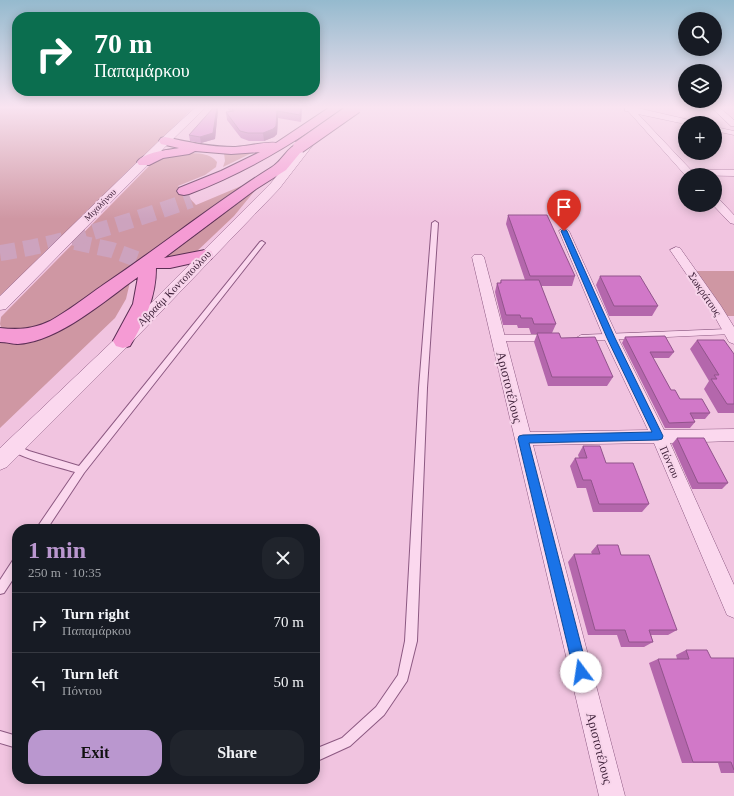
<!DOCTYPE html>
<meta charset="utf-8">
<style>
body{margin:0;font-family:Georgia,serif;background:#20242c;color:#f1f3f6;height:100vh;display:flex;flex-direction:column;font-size:15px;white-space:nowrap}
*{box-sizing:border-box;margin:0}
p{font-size:13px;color:#9ea1a6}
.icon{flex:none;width:22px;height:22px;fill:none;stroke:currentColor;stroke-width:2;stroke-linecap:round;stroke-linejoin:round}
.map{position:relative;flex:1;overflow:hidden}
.drawer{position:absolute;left:12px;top:524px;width:308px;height:260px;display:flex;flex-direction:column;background:#171b24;border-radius:16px;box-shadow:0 2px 10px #0003}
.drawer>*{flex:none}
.hud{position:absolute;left:12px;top:12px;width:308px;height:84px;border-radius:16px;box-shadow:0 2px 10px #0003;background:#0b6e4f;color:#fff;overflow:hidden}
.controls{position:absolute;left:678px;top:12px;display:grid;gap:8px}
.controls a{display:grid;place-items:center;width:44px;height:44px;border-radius:50%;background:#171b24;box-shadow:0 2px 10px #0003;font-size:20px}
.pin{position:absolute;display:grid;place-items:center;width:34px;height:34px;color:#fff;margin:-41px -17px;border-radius:50% 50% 50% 0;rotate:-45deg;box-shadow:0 0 4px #0007}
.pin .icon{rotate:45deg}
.me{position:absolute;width:44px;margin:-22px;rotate:346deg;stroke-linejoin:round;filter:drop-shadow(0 0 3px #0008)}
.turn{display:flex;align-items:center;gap:14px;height:84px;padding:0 16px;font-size:18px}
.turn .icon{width:52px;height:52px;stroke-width:2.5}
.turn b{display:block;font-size:28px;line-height:34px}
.round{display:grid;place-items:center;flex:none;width:42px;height:42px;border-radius:16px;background:#20242c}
.summary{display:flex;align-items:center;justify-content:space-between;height:68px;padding:0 16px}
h1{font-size:24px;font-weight:800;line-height:30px;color:#ba97cf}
.cta{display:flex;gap:8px;margin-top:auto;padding:8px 16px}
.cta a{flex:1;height:46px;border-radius:16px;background:#ba97cf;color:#111;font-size:16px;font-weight:800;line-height:46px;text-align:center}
.cta a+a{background:#20242c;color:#f1f3f6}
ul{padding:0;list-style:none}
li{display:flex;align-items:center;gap:12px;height:60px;padding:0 16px;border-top:1px solid #363941}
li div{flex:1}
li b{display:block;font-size:15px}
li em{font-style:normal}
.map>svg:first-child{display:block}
</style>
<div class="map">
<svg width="734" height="796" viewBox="0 0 734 796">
<rect width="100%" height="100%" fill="#f1c4e0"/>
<g fill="#cf97a3">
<polygon points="0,107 194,107 0,298"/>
<polygon points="260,149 223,167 225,161 224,153"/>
<path d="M 187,153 C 198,153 210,153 217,162 L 216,167 L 205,175 L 178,186 L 196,205 L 246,184 L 67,314 L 40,329 L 8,330 L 1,327 L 0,324 L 1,317 L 153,162 L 159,158 Z"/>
<polygon points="257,188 234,216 194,254 185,257 163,258"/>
<polygon points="693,271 734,271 734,316 726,316"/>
<polygon points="130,282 126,299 115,318 0,428 0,342 12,341"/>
</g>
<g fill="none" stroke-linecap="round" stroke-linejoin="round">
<g stroke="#cda3be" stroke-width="16" stroke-dasharray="16 8" stroke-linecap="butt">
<polyline points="75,242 112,250 147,263"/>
<path d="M 0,253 C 66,243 128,222 191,200"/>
</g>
<defs>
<g id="service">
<polygon points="435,221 438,223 427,388 417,641 407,681 384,715 350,746 315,762 315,749 342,738 376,707 398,675 405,641 419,388 432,223"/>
<path d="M 262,241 L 265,243 L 264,244 L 84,473 L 47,529 L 36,529 L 75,472 C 62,468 15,457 10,448 L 11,445 L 14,444 L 29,451 L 79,466 L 260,242 Z"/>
<polygon points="17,559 17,573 4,593 0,594 0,580 13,560"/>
<polygon points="0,731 17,736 17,748 0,743"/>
</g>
<g id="pedestrian">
<polygon points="729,329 732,330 734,332 732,334 581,341 576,338 581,335"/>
<polygon points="498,335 549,335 554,338 549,341 498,341 493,338"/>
</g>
<g id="minor">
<polygon points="625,107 633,107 694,121 695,123 685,124 638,114 691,170 734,170 734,176 685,175 628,111 625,111"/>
<polygon points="711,107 719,107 734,120 734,126 731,126"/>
<polygon points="715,127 734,131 734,135 715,131"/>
<polygon points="715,198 719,199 734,215 734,224 730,223 713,205 715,205"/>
<polygon points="564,228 569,231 618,338 664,430 734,429 734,441 670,443 734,585 734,618 727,615 654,443 533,445 625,796 599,796 472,257 474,255 482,255 484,257 530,432 648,430 604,338 559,231"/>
<polygon points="676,247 680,248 721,306 734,327 734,344 729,342 711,310 670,250"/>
</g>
<g id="tertiary">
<polygon points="196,107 206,107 169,143 6,309 0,310 0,296 161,139"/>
<polygon points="318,129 323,132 279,189 129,345 7,467 0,470 0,448 117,337 271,183 314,130"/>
</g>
<g id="primary">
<path d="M 330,107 L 343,107 C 336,116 323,122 313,129 C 274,155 234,177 189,194 L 184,195 L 179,194 L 177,191 L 179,188 L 221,171 L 260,152 L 231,154 L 195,151 L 189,154 L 163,158 L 149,165 L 139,165 L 137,162 C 144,152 168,150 179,148 L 161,144 L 159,141 L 161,138 L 165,137 C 187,142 210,147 233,147 C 243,147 269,141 276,143 Z"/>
<path d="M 299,143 L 303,144 L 305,147 L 286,170 L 256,189 L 164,258 L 205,250 L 211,251 L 213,255 L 211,259 L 170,268 L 156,268 C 156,297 145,321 130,346 L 123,348 L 116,346 L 113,341 L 133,304 L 138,277 C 105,300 60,341 18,344 C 13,344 6,342 0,342 L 0,328 C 19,330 33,329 50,321 C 68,311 86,297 103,285 C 160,247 214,203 272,167 C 282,161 288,146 299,143 Z"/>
</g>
</defs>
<use href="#service" stroke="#8c5982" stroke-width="2"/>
<use href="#pedestrian" stroke="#8c5982" stroke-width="1"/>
<use href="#minor" stroke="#8c5982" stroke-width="1"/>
<use href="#tertiary" stroke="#8c5982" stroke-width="1"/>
<use href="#primary" stroke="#5a2e54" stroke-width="2"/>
<use href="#service" fill="#fbd8ee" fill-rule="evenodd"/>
<use href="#pedestrian" fill="#fbd8ee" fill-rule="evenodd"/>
<use href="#minor" fill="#fbd8ee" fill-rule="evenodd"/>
<use href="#tertiary" fill="#fbd8ee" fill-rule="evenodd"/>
<use href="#primary" fill="#f59bd4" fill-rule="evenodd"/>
<defs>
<polyline id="primary-bridge" points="299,147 356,107"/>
</defs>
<use href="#primary-bridge" stroke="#5a2e54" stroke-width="14" stroke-linecap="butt"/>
<use href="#primary-bridge" stroke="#f59bd4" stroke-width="12"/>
</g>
<g fill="#b467ac">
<polygon points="214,107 218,107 218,110 215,139 201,143 190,141 189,135"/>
<polygon points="227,107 302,107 301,122 278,118 277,134 274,137 264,141 249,141 241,138 227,120 226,112 230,112"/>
<polygon points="508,215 575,276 572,286 541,286 556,324 552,333 561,338 613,377 607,386 548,386 534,342 537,334 531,334 529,328 518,328 517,325 503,325 495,292 497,283 500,283 501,280 525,280 506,224"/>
<polygon points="600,276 658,306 652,316 609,316 596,285"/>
<polygon points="625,337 674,352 669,358 653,358 671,390 680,399 710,413 705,419 693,419 695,422 690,428 665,428 622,343"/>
<polygon points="697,340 734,354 734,413 718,413 704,389 709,381 690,349"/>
<polygon points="677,438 728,483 722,489 692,489 672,444"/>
<polygon points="583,446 606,463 649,504 642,512 593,512 586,488 577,488 570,466 575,458 579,458 578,455"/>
<polygon points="597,545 621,555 677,630 668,635 651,635 653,642 644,647 621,647 617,635 588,635 568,562 574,554 592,554 591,552"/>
<polygon points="686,650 711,658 734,658 734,773 721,773 718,763 682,763 649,663 658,659 677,659 676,655"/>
</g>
<g fill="#92548c">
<polygon points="217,107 218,107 218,110 215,139 201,143 200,137"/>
<polygon points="301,107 302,107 301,122 300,115"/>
<polygon points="277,111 278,118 277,134 274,137 264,141 263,133"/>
</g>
<g fill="#d178c8" stroke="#92548c">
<polygon points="214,107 217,107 213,133 200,137 189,135"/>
<polygon points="231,107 301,107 300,115 277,111 276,126 273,129 263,133 248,133 240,131 226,112 234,111"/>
<polygon points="508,215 547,215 575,276 530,276"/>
<polygon points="600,276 640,276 658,306 614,306"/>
<polygon points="501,280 539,280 556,324 534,324 532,318 521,318 520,315 506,315 497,283 501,283"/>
<polygon points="537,333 559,333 561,338 595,337 613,377 552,377"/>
<polygon points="665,336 674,352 650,352 671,390 675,390 680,399 702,399 710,413 690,413 695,422 669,423 625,337"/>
<polygon points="697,340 724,340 734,354 734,404 727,404 711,379 717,379 714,375 719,375"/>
<polygon points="677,438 704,438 728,483 698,483"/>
<polygon points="583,446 600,446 606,463 633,463 649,504 599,504 591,480 583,480 575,458 587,458"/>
<polygon points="597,545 618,545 621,555 649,555 677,630 649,630 653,642 629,642 625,630 595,630 574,554 600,554"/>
<polygon points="686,650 707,650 711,658 734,658 734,770 731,762 693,762 658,659 689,659"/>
</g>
<linearGradient id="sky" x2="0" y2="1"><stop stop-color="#95bace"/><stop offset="0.49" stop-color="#f9e4f1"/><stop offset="1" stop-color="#f9e4f1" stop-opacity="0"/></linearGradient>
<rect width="734" height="219" fill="url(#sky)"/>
<polygon fill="#1a73e8" stroke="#114b97" points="564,229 567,231 615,338 663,436 662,439 658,440 529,443 588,672 586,677 581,679 576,677 574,672 518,439 519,436 523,435 652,432 607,338 561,231"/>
<g text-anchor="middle" stroke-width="4" stroke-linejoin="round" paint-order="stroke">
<g font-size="9" fill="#3c1e37" stroke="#f7d4ea">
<text transform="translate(100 205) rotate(-45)" y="3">Μιχαλήνου</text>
</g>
<g font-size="11" fill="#3c1e37" stroke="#f7d4ea">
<text transform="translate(174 288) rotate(-46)" y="4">Αβραάμ Κοντοπούλου</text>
<text transform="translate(705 294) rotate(56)" y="4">Σωκράτους</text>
<text transform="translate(670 462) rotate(66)" y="4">Πόντου</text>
</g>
<g font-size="13" fill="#3c1e37" stroke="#f7d4ea">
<text transform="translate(510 387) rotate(76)" y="5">Αριστοτέλους</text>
<text transform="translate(600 748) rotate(76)" y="5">Αριστοτέλους</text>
</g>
</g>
</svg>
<div class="controls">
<a><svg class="icon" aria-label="search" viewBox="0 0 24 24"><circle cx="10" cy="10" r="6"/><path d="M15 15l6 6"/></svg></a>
<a><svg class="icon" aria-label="layers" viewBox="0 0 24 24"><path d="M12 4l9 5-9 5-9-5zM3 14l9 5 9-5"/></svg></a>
<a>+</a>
<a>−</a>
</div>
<div class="pin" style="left:564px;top:231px;background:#d93025"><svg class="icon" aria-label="arrive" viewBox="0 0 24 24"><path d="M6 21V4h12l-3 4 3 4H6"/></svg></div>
<svg class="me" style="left:581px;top:672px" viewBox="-20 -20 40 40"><circle r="19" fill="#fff"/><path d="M0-13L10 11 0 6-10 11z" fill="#1a73e8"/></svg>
<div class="hud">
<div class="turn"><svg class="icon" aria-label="right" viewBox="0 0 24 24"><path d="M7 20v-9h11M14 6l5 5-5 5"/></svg><div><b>70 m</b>Παπαμάρκου</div></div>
</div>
<section class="drawer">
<div class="summary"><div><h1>1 min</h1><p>250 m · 10:35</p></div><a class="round"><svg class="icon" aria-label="close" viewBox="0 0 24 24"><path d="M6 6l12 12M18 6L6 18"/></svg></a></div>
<ul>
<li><svg class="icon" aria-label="right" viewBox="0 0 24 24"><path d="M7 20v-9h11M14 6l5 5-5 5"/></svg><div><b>Turn right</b><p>Παπαμάρκου</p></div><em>70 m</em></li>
<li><svg class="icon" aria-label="left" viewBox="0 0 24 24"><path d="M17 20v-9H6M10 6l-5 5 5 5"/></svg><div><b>Turn left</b><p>Πόντου</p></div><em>50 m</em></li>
</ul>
<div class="cta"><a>Exit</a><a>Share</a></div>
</section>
</div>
